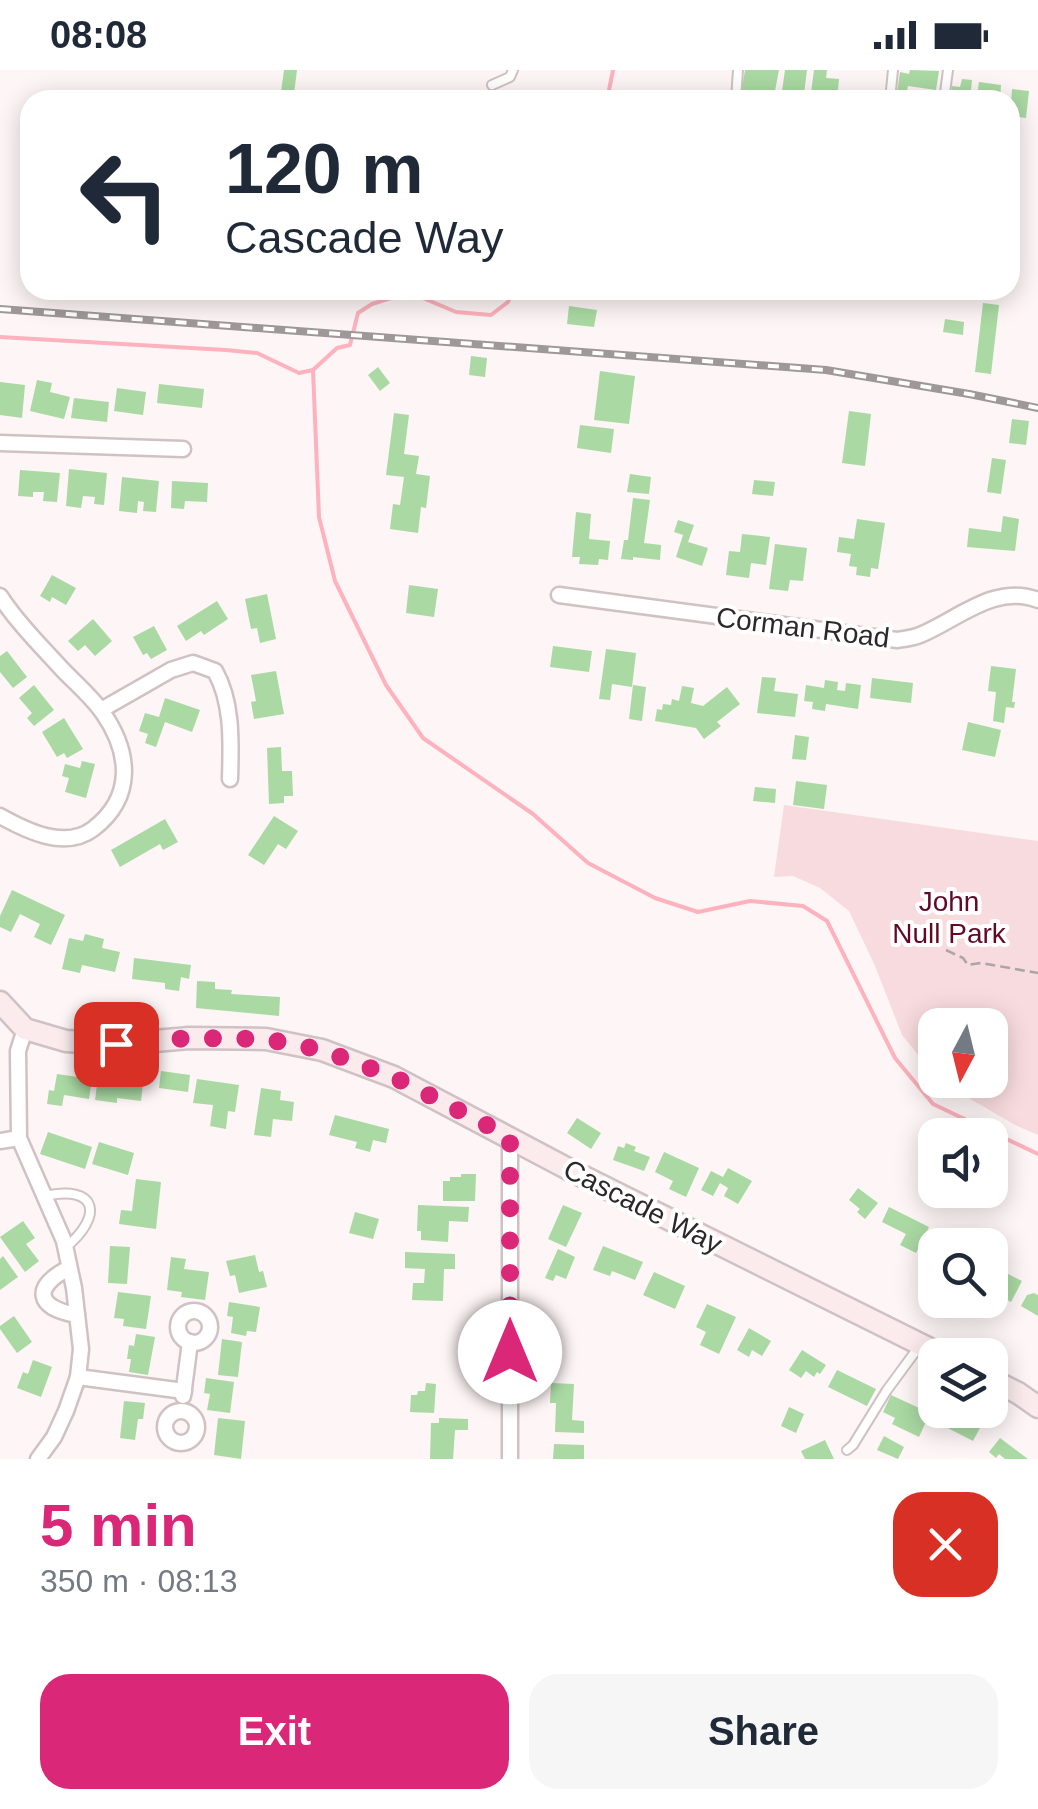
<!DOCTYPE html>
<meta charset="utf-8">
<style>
body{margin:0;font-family:Arial,sans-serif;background:#f6f6f7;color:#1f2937;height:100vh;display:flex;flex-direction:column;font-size:38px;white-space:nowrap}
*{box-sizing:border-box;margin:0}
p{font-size:32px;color:#747a83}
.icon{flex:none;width:55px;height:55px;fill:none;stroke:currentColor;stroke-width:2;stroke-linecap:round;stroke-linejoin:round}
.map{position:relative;height:1389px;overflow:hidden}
.drawer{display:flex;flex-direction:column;background:#fff;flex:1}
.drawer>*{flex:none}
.top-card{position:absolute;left:20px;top:20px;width:1000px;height:210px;border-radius:30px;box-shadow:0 5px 25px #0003;background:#fff;color:#1f2937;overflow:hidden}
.needle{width:65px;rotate:187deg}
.tools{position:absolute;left:918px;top:938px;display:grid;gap:20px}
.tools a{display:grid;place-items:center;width:90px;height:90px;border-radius:20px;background:#fff;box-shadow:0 5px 25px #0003;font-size:50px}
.pin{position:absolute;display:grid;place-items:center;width:85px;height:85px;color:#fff;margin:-42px;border-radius:20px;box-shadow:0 5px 15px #0006}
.me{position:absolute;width:110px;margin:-55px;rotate:0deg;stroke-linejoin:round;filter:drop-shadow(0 0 8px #0008)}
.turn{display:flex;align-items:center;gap:35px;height:210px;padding:0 40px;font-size:45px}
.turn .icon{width:130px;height:130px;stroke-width:2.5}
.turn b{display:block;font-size:70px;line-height:85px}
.round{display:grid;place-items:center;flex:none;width:105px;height:105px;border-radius:30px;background:#f6f6f7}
.overview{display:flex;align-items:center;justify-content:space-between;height:170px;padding:0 40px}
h1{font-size:60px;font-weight:800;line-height:75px;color:#db2777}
.primary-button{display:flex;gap:20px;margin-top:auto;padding:20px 40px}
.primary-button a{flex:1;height:115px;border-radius:30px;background:#db2777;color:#fff;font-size:40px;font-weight:800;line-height:115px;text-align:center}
.primary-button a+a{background:#f6f6f7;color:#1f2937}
.status{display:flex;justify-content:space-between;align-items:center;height:70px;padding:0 50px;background:#fff;direction:ltr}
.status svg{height:28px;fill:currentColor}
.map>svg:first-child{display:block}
</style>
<div class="status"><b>08:08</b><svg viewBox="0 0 49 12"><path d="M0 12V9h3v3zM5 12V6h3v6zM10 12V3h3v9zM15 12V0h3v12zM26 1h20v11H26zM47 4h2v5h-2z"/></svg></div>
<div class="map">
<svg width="1038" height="1389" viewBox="0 0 1038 1389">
<rect width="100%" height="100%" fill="#fef5f6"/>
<polygon fill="#f8dbde" points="784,735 1038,771 1038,1065 1015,1055 938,1010 990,1010 990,955 935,955 935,1006 902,965 875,896 849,841 820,818 793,806 774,807"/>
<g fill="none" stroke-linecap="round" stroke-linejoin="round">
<g stroke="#fdb2bd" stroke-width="4">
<polyline points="607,30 613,0"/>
<polyline points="0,267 226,280 257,283 299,303 313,300 337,278 350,275 358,243 372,234 391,228 423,228 456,242 491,245 508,232 513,220"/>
<polyline points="313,300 319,447 335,511 386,615 423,668 533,744 588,793 655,828 698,842 750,831 803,836 827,851 895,988 933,1034 1038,1084"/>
</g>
</g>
<g fill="#aad9a3">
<polygon points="284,0 297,0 294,24 281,22"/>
<polygon points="745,0 779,0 774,26 764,24 763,30 745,30 746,24 741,24"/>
<polygon points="785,0 807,0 804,24 782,21"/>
<polygon points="814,0 827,0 826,8 839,9 837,30 810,30"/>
<polygon points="910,0 939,1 936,20 908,16 905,30 896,30 900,2 909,4"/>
<polygon points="962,9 972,10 970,30 950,30 952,16 960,17"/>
<polygon points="979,12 1001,15 1000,30 977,27"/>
<polygon points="1012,19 1029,21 1026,48 1010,46"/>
<polygon points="983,233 999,235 991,304 975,302"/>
<polygon points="569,236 597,240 594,257 567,254"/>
<polygon points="945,249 964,252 963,265 943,262"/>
<polygon points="471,286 487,288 485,307 469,305"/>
<polygon points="378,297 390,313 380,321 368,305"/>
<polygon points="600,301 635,306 629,354 594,350"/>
<polygon points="37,310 52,313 50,322 70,327 64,349 30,341"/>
<polygon points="0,312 25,315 22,348 0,345"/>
<polygon points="159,314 204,319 202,338 157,333"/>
<polygon points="117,318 146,322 143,345 114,341"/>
<polygon points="74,328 109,332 107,352 71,348"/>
<polygon points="849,341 871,344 865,396 842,393"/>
<polygon points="394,343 409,345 404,384 419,386 416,404 430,406 426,438 421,437 418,463 390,459 393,434 400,435 404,407 386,405"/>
<polygon points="1012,349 1029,351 1026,375 1009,373"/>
<polygon points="580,355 614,359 611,383 577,378"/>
<polygon points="992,388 1006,390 1001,424 987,422"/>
<polygon points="69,399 107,403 104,435 94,434 95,427 83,426 81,438 66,436"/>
<polygon points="20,400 60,403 57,432 43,431 44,422 33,422 33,427 18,426"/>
<polygon points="630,404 651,407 649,424 627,422"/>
<polygon points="122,407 159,411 156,442 143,441 144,432 138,431 137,443 119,441"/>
<polygon points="754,410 775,412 773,426 752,424"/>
<polygon points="172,411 208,413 207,432 185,431 184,439 171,438"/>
<polygon points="633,428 650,430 644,473 661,475 660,490 633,487 633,490 621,489 624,470 628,470"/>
<polygon points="576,442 591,444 589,469 610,471 608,490 599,489 598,495 579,494 580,487 572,487"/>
<polygon points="1003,446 1019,449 1015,481 967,477 969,458 1001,462"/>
<polygon points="857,449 885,453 878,499 871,498 870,507 856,505 857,497 849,496 851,484 837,482 839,467 854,469"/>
<polygon points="678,450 694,455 688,472 708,478 702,496 676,487 683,465 674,462"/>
<polygon points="742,464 770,467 766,495 751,493 749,508 726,505 729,481 740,482"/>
<polygon points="775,474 807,478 803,511 790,510 788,521 769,519"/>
<polygon points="52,505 76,518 66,535 52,527 50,532 40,526"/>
<polygon points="409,515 438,519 434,547 406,543"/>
<polygon points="267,524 276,569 260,573 257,558 251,559 245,529"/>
<polygon points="217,531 228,549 204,565 201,561 186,571 177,556"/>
<polygon points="93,549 112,571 95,586 85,575 78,581 68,571"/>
<polygon points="154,556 167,580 151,589 147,583 143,585 133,567"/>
<polygon points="553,576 592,581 589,602 550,597"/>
<polygon points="606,579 636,583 632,617 612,614 610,630 599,629"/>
<polygon points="7,581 27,607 13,618 0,602 0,586"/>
<polygon points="991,596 1016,599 1012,632 1015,632 1014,638 1006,637 1004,653 993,651 996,622 988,621"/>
<polygon points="276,601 284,644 254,649 251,632 256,631 251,605"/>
<polygon points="762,607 776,608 774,621 798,624 795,647 757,643"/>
<polygon points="872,608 913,613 911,633 870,628"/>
<polygon points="825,610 838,612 837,620 845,621 846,613 861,615 858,639 826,634 825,641 812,639 813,632 804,631 806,615 824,618"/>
<polygon points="34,615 54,640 34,656 27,648 32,643 19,628"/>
<polygon points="633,615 646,617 642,651 629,649"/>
<polygon points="682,616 694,618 691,633 703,636 727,617 740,634 717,652 721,656 704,669 696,658 655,651 657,639 662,640 663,634 671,635 672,629 679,631"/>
<polygon points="165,628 200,640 192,662 165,652 156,677 145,673 148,664 139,661 145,643 159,647"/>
<polygon points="64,648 83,679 67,688 64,683 57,687 42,662"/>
<polygon points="968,652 1001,660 995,687 962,680"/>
<polygon points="795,665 809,667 806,690 792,689"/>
<polygon points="281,677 282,701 292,701 293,726 284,726 284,733 269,734 267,678"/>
<polygon points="82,691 95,694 86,728 65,722 69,708 62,706 65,694 80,698"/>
<polygon points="796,711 827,715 824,739 793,735"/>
<polygon points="755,717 776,719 775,733 753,731"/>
<polygon points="274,746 298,761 286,779 278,774 264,795 248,785"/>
<polygon points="165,749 178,772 163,780 160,774 120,797 111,780"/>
<polygon points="12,820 65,845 51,875 34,867 40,854 20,844 11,862 0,857 0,846"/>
<polygon points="85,864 104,869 102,878 120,882 115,902 82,895 80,903 62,899 69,868 83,871"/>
<polygon points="134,888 191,895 189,909 181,907 179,921 165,919 165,913 132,909"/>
<polygon points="197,911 215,912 215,919 232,920 231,924 280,927 279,946 196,938"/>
<polygon points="161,1001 190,1005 188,1022 159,1018"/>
<polygon points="57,1004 92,1009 89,1029 64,1025 62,1036 47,1034 49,1020 54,1021"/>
<polygon points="98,1007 143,1013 141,1031 117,1028 117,1033 95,1030"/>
<polygon points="197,1009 239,1015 235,1042 228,1041 226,1059 210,1056 213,1035 193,1033"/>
<polygon points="261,1018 281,1021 280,1030 294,1032 292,1051 273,1049 271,1067 254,1065"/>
<polygon points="335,1045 389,1059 386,1073 373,1070 370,1082 355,1078 357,1072 329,1065"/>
<polygon points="577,1048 601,1063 591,1079 567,1063"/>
<polygon points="48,1062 92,1077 85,1099 40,1084"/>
<polygon points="99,1072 134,1083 128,1105 92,1094"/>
<polygon points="626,1073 636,1077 634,1081 650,1087 644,1101 613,1090 618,1076 624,1078"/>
<polygon points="664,1082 699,1098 686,1127 669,1119 673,1111 655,1102"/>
<polygon points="728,1098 752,1111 738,1134 724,1126 728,1118 720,1113 713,1126 701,1120 711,1101 723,1107"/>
<polygon points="461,1104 476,1104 475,1131 443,1131 443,1111 450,1111 450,1107 461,1107"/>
<polygon points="136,1109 161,1112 156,1159 119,1154 121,1140 132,1141"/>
<polygon points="858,1118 878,1133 865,1149 857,1142 860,1139 849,1130"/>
<polygon points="418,1135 469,1137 468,1152 449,1151 448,1172 421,1170 421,1161 417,1161"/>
<polygon points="563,1135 582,1143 566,1177 548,1169"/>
<polygon points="889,1137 929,1157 916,1183 900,1175 906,1164 882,1152"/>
<polygon points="355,1142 379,1149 373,1169 349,1163"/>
<polygon points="23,1151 35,1168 26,1174 39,1191 25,1202 0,1167"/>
<polygon points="110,1176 130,1177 127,1214 108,1213"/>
<polygon points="603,1176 643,1192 635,1210 612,1201 610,1206 593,1200"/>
<polygon points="558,1179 575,1187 566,1209 556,1205 553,1211 545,1208"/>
<polygon points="405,1182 455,1184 455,1199 444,1199 443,1231 412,1230 413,1213 424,1213 425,1199 405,1198"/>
<polygon points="255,1185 259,1202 263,1201 267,1217 239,1223 235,1205 230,1206 226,1191"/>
<polygon points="3,1186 18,1207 0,1220 0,1189"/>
<polygon points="171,1187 186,1189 184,1199 209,1202 205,1230 181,1227 182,1222 167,1220"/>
<polygon points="990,1195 1022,1211 1011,1232 994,1223 986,1240 972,1233 973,1230 990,1230"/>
<polygon points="654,1202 685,1216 675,1239 643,1225"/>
<polygon points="118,1222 151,1226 146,1259 123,1256 124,1249 114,1248"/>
<polygon points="1034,1223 1038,1225 1038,1246 1021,1236 1027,1225"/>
<polygon points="229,1232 260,1237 256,1262 247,1261 246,1266 231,1263 233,1247 227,1246"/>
<polygon points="707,1234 736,1247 719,1284 700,1275 706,1262 696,1257"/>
<polygon points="14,1246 32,1272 17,1283 0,1259 0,1256"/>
<polygon points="749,1258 771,1271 762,1286 752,1280 749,1287 737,1280"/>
<polygon points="136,1264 155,1267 148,1305 129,1302 131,1289 127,1289 129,1275 134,1276"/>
<polygon points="222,1269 242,1272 238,1307 218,1305"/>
<polygon points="802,1280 826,1295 820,1304 817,1302 814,1307 806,1301 801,1308 789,1300"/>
<polygon points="33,1290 52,1297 41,1327 17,1318 23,1302 28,1304"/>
<polygon points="837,1300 876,1319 867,1336 828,1317"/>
<polygon points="206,1308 234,1312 230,1343 207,1340 210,1324 204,1323"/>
<polygon points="426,1313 436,1314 434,1343 410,1342 411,1325 417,1325 418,1321 425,1321"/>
<polygon points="551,1313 574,1314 572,1350 584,1351 584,1363 555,1362 556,1333 550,1333"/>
<polygon points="891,1325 930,1343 919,1367 892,1354 895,1348 883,1342"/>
<polygon points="124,1331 145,1333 143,1349 138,1349 135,1370 120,1368"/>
<polygon points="789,1337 804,1344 796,1363 781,1356"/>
<polygon points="942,1340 955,1340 982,1354 973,1371 936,1352"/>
<polygon points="218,1348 245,1351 241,1389 214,1385"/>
<polygon points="439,1348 468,1349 468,1360 455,1360 453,1389 430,1389 431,1353 439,1353"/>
<polygon points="884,1366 904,1377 898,1389 877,1380"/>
<polygon points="1000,1368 1028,1389 1005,1389 999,1384 996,1388 989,1382"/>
<polygon points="825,1370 834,1389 805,1389 801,1381"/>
<polygon points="554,1374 584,1375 584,1389 553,1389"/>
</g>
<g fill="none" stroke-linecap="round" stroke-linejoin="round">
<defs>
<g id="lane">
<polyline points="492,15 510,7 513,0"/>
<polyline points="736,30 738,0"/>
<polyline points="890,30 893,0"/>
<polyline points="944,30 948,0"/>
<path d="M 44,1126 C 98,1114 104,1146 65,1178"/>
<polyline points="847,1380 853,1375 887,1320 918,1278"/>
</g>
<g id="street">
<polyline points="0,373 183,379"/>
<path d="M 559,525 L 897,570 C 904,569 913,568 920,565 C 957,550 995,513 1038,530"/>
<path d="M 0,526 C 17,552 39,574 60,597 C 74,612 91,626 103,643 C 130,682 135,727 93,759 C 65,780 27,761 0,746"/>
<path d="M 101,640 L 171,600 L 193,593 L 215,601 C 233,633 231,673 230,709"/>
<polyline points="25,959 18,981 19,1068 64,1171 74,1218 81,1279 78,1307 66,1341 54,1367 38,1389"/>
<polyline points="510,1067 510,1389"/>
<polyline points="0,1071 19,1068"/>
<path d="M 69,1198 C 32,1217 36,1238 77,1245"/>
<circle cx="194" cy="1257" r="16"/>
<polyline points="78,1307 184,1321"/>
<polyline points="183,1326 190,1272"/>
<circle cx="181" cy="1357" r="16"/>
</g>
<g id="secondary">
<polyline points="0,932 25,959 66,971 121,974 189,968 266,969 322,980 394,1007 572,1101 942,1285"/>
<polyline points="990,1309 1018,1323 1038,1337"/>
</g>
</defs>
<use href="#lane" stroke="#d0c2c4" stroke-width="12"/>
<use href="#street" stroke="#d0c2c4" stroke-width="19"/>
<use href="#secondary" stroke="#d0c2c4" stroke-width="25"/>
<polyline stroke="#aca4a5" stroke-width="2.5" stroke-dasharray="10 5" stroke-linecap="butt" points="946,880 963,888 968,895 981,893 1038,903"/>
<use href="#lane" stroke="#fff" stroke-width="8"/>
<use href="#street" stroke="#fff" stroke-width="14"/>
<use href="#secondary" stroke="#fbebed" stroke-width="20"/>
<defs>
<polyline id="rail" points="0,239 826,300 969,324 1038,338"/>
</defs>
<use href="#rail" stroke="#9f9899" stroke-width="8"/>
<use href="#rail" stroke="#fff" stroke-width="4" stroke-dasharray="11" stroke-linecap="butt"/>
</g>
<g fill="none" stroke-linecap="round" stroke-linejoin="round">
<polyline stroke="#db2777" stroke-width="18" stroke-dasharray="0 32.4" points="116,974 189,968 266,969 322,980 394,1007 510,1067 510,1282"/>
</g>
<g text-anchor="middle" stroke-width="8" stroke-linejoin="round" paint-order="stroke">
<g font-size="28" fill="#2c2728" stroke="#fff">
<text transform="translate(803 557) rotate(7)" y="10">Corman Road</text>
<text transform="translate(643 1136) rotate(27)" y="10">Cascade Way</text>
</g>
<g font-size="28" fill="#610a26" stroke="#fff">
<text x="949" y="841">John<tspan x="949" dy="32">Null Park</tspan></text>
</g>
</g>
</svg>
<div class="tools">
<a><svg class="needle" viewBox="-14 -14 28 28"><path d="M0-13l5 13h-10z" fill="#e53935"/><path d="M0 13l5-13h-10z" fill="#747a83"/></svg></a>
<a><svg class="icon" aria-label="sound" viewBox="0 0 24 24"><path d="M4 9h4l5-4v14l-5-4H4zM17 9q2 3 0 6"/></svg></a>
<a><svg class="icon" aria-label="search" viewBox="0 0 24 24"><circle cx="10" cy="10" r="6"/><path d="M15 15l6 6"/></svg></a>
<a><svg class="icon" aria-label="layers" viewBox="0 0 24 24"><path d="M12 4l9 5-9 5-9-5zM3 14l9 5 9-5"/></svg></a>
</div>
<div class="pin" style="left:116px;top:974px;background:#d93025"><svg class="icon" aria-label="arrive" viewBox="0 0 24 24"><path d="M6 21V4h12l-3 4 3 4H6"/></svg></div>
<svg class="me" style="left:510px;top:1282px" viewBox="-20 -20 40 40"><circle r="19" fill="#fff"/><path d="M0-13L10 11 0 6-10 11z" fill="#db2777"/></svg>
<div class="top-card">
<div class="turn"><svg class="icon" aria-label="left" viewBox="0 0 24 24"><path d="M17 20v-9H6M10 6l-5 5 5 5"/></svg><div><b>120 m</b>Cascade Way</div></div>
</div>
</div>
<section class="drawer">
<div class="overview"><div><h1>5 min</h1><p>350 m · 08:13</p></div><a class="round" style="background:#d93025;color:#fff"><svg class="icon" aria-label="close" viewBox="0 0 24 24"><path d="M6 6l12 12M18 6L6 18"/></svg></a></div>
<div class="primary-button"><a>Exit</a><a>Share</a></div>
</section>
